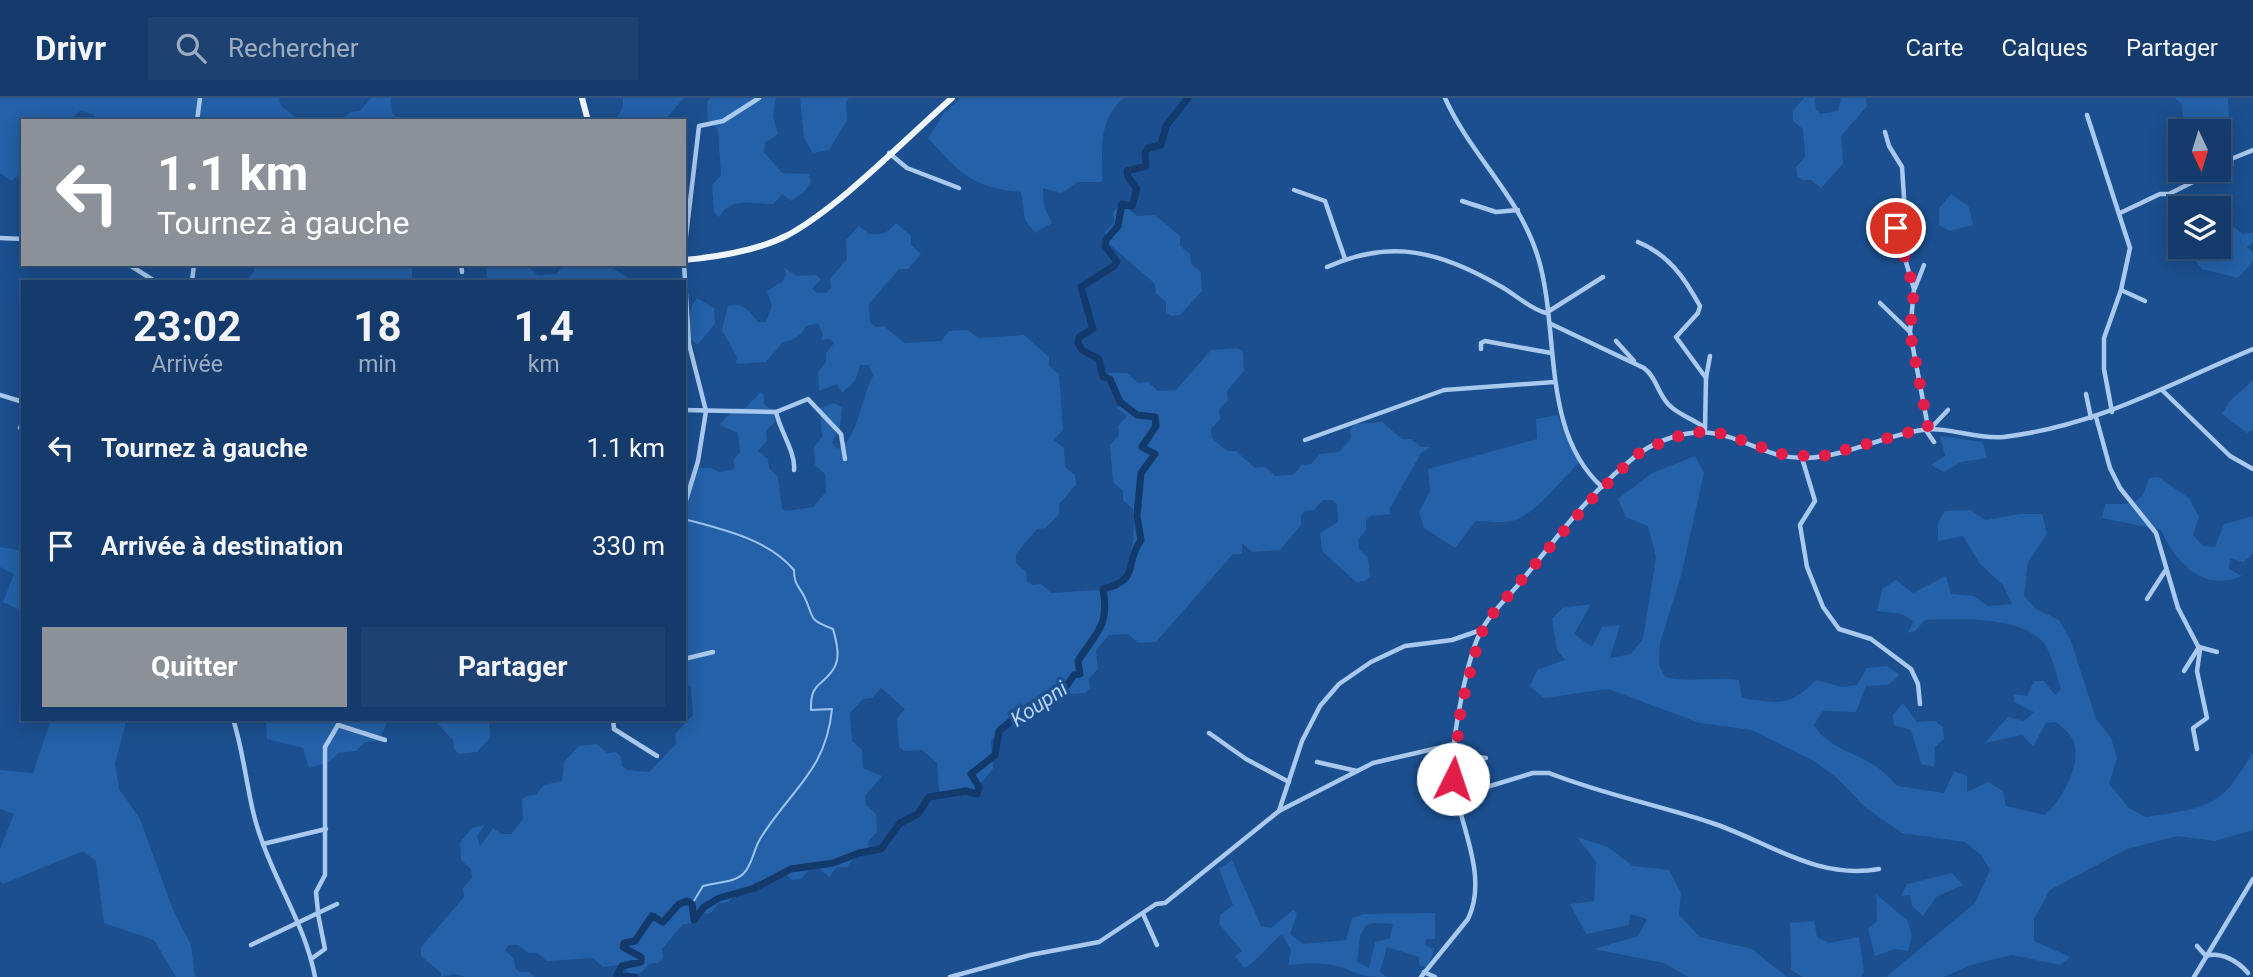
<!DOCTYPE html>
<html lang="fr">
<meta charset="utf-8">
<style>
body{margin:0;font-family:Roboto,sans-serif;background:#1d4271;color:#f1f3f6;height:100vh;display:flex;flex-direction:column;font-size:26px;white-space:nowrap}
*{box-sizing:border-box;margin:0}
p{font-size:23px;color:#9dadc1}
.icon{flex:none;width:38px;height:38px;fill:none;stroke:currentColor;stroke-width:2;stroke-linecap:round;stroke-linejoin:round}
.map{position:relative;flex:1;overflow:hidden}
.sheet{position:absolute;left:21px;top:182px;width:665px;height:441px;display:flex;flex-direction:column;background:#143b6b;border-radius:0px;box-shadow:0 4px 18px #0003,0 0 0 2px #33557e}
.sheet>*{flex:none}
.guide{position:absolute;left:21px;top:21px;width:665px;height:147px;border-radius:0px;box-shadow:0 4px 18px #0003,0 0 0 2px #33557e;background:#8c9099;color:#fff;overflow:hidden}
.needle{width:46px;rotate:176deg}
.tools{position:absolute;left:2168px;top:21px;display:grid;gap:14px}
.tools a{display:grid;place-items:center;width:63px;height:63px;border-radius:0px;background:#143b6b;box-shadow:0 4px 18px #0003,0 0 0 2px #33557e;font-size:35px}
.pin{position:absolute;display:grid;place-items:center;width:60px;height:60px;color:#fff;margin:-30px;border:4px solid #fff;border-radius:50%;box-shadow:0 2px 7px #0007}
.me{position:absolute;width:77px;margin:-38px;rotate:4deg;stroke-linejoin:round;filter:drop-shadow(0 0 5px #0008)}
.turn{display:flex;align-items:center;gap:24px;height:147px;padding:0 21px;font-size:32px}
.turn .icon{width:91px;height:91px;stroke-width:2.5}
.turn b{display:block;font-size:49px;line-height:60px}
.eta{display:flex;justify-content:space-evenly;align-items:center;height:119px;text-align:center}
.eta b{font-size:42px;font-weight:700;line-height:49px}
.cta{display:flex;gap:14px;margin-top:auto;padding:14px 21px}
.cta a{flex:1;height:80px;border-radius:0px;background:#8c9099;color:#fff;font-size:28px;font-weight:700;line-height:80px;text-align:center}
.cta a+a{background:#1d4271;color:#f1f3f6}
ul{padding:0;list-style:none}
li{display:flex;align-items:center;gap:21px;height:98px;padding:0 21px}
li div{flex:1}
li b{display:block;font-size:26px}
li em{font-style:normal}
header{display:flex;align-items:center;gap:42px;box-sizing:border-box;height:98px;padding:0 35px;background:#143b6b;border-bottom:2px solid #33557e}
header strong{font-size:33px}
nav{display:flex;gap:38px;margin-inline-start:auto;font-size:24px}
.search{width:490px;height:63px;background:#1d4271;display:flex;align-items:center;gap:18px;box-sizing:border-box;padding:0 24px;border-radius:0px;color:#9dadc1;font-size:26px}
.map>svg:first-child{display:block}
</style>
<header>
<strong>Drivr</strong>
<div class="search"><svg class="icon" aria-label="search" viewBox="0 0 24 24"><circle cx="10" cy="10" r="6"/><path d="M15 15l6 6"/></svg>Rechercher</div>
<nav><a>Carte</a><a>Calques</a><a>Partager</a></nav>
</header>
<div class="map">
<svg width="2253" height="879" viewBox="0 0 2253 879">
<rect width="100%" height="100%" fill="#1b4f8f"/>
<g fill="#2461a8" fill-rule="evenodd">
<polygon points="0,0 279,0 281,8 301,23 97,23 94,17 81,12 73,19 73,23 23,23 23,73 12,83 0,75"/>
<polygon points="371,0 391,0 392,15 400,23 342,23 350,14 360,13"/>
<polygon points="623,0 684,0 664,23 615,23 623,9"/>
<path d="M 710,0 L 776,0 L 773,19 L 778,36 L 765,45 L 764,54 L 782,75 L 809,76 L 811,84 L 804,94 L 791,103 L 782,96 L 774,106 C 754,107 732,97 719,119 L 714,114 L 712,87 L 721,77 L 718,31 L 708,22 L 707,4 Z"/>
<polygon points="800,0 849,0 846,4 847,22 829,52 813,55 804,40"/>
<path d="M 961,0 L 1124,0 C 1097,21 1103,54 1102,84 L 1078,84 L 1061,95 L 1043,90 L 1044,108 L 1052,125 L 1035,135 L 1025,122 L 1021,94 C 972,90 960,75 928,40 L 944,15 Z"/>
<polygon points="1804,0 1815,0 1816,12 1821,16 1838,13 1841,0 1866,0 1867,8 1841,38 1843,66 1821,90 1811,82 1802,82 1797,78 1796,69 1805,59 1803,31 1793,23 1793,13"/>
<polygon points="2175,0 2228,0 2229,31 2219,43 2219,33 2184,33 2182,6"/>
<polygon points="1951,96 1969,109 1973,127 1950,133 1939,127 1939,110"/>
<polygon points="1117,110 1127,110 1137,118 1155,117 1180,138 1180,148 1190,156 1191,166 1201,174 1202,193 1180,217 1171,218 1166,214 1166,204 1156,196 1155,186 1106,143 1105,134 1114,124 1113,115"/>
<path d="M 896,125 L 911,138 L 911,147 L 921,156 L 908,171 L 899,171 L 869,206 L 870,224 L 875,229 L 884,228 L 904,245 L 941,243 L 949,233 L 968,232 L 978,240 L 1024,237 L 1049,259 L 1049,268 L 1059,276 L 1063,332 L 1054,342 L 1064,350 L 1065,369 L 1075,377 L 1076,387 L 1059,406 L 1059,416 L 1046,430 L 1037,431 L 1016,456 L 1016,465 L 1026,474 L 1027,483 L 1032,487 L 1041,486 L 1051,495 L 1115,491 L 1127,478 L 1123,478 C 1133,455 1135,436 1133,411 L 1123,402 L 1123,393 L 1113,384 L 1110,347 L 1119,337 L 1118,328 L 1127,318 L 1117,310 L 1122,304 L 1108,275 L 1127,275 L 1138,285 L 1148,284 L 1158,293 L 1176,292 L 1211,252 L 1238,250 L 1243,255 L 1244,273 L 1227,293 L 1228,302 L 1219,312 L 1220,321 L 1211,331 L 1212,340 L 1227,353 L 1236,353 L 1255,370 L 1265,369 L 1275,378 L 1293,377 L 1302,367 L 1311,366 L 1320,356 L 1339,354 L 1351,340 L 1350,331 L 1355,326 L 1382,324 L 1402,341 L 1411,341 L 1421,349 L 1431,349 L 1421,355 L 1389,412 L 1391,416 L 1370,418 L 1366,423 L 1366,432 L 1358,442 L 1359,451 L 1368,460 L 1370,478 L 1365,483 L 1356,484 L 1322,453 L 1320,435 L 1338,424 L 1337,406 L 1332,402 L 1323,402 L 1314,412 L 1305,413 L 1301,418 L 1301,427 L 1280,452 L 1252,454 L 1242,445 L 1242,456 L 1233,456 L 1156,544 L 1138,545 L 1128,536 L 1109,537 L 1096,552 L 1098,571 L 1089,581 L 1090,590 L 1085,595 L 1058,597 L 1049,606 L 1031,608 L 1022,618 L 1013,618 L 991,643 L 993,671 L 972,695 L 944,697 L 939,693 L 937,665 L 922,652 L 904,653 L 899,649 L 897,621 L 905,611 L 881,590 L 872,600 L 863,601 L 850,615 L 852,643 L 862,652 L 863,670 L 882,678 L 865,698 L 866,707 L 876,716 L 877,734 L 868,744 L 869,753 L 864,758 L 855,759 L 847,769 L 837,769 L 829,779 L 819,770 L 810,771 L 801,781 L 792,782 L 782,773 L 773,783 L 755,784 L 746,794 L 737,795 L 728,804 L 719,805 L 711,815 L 701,816 L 693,825 L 683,826 L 662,851 L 663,860 L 658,865 L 649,866 L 641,875 L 631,876 L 621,867 L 603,869 L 593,860 L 547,863 L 537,855 L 528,855 L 518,847 L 509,847 L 505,852 L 514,861 L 515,870 L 520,874 L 529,874 L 535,879 L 466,879 L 454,876 L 441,879 L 441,875 L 421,858 L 421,849 L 464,799 L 463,790 L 472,780 L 471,771 L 461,762 L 460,744 L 473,729 L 484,728 L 477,738 L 480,748 L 493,730 L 501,736 L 511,736 L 523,721 L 522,702 L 526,698 L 536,697 L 544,687 L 562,683 L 564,664 L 579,648 L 597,646 L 607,655 L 616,654 L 621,659 L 622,668 L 627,672 L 649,674 L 676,646 L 675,636 L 693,617 L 691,589 L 684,585 L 684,387 L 699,370 L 711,370 L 719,374 L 735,371 L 733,362 L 740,354 L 738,335 L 719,327 L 735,310 L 745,310 L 761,294 L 764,296 L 764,306 L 774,314 L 775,324 L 766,333 L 767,343 L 758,353 L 768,361 L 769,370 L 778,379 L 782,410 L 785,413 L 813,409 L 826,394 L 825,376 L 815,367 L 814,349 L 822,339 L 820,310 L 834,305 L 842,309 L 840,329 L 832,345 L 837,351 C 858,343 861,299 873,278 L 869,267 L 860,267 L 855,283 L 842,295 L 837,286 L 819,293 L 818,274 L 826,264 L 826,255 L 834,245 L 829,241 L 821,242 L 823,237 L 818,225 L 806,228 C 803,236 793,243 783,244 L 766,264 L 738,266 L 735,263 L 738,261 L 722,232 L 728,208 C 744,204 749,213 758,224 L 766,224 L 772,208 L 767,193 L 782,184 L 786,176 L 784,170 L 797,178 L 816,177 L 821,181 L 812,191 L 817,195 L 826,195 L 831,190 L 830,181 L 847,161 L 846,142 L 859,128 L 869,136 C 883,136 887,136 896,125 Z"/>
<polygon points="2219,125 2232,127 2242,136 2253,135 2253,145 2247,149 2253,155 2253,163 2238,180 2202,171 2183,149 2219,149"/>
<polygon points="254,166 412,166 412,184 246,184 254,173"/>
<polygon points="486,166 528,169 538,177 556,176 565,166 608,167 634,184 482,184 487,180"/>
<polygon points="697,200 714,210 715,226 697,247 684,236 684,226 689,224 692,207"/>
<polygon points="2253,282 2253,332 2247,335 2222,316 2229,304"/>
<path d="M 1557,317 L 1581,363 C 1562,380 1538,414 1515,422 C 1505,426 1487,423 1476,423 L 1455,450 L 1424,430 L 1419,414 L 1430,393 L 1428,371 L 1537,341 L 1536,321 Z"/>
<polygon points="1940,338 1983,344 1987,360 1961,364 1944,374 1931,367 1945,358"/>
<path d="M 1695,358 L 1704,375 L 1681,478 L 1660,545 L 1659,567 L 1665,579 C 1690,585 1714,579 1739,582 L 1742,600 C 1778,605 1789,610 1816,582 L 1842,589 L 1857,587 L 1867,570 L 1887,568 L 1900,577 L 1888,587 L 1866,588 L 1856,614 L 1823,613 L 1814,627 C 1832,657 1870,653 1897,688 L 1944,695 L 1954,673 L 1967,678 L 1967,694 L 1988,684 L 2003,693 L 2006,708 L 2045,717 C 2061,702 2085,663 2072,640 C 2068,634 2061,628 2056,624 L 2046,625 L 2033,648 L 2022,637 L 1985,645 L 2008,619 L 2024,623 L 2034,614 L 2014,604 L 2014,596 L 2027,598 L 2034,583 L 2044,583 L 2055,597 L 2061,591 C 2057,578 2053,562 2047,550 C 2028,517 1958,521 1925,522 L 1915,533 L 1908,535 L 1913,523 L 1902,516 L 1877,513 L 1882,491 L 1896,482 L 1913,495 L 1946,478 L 1951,496 L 1974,498 L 1988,508 L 2012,506 L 2003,487 L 1980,466 L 1963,438 L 1938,443 L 1938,424 L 1945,413 L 1970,412 L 1986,422 L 2020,416 L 2042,416 L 2047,436 L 2028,464 L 2024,498 L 2036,511 L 2059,522 L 2071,543 L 2096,621 L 2111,640 L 2117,660 L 2109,686 L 2129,710 L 2146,719 C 2169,715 2201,713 2220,698 C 2233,689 2243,669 2253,655 L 2253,732 L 2215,743 L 2178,738 L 2127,751 L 2050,792 L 2034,821 L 2034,843 L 2070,859 L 2061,867 L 2011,857 L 1971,867 L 1944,879 L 1886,879 L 1975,805 L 1990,772 L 1981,757 L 1965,744 L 1902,735 L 1865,709 L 1837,680 L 1814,663 L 1752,632 L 1700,625 L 1608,591 L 1544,600 L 1530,588 L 1537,572 L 1565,562 L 1557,552 L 1552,521 L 1562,510 L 1591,506 L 1574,536 L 1592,549 L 1602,529 L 1620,527 L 1610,560 L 1631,556 L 1643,541 L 1656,459 L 1648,428 L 1626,419 L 1618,401 L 1652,375 Z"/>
<path d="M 2158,379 L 2189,400 L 2199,419 L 2193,437 L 2203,448 L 2215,449 L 2224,426 L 2253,418 L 2253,456 L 2243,464 L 2230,460 L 2229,471 L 2242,478 C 2204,495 2175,464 2161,432 L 2102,420 L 2105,406 L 2132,406 L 2143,397 L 2149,380 Z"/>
<polygon points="0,449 23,453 23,513 3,504 14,476 0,469"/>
<polygon points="1903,605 1917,624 1935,623 1943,629 1944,641 1935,649 1934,669 1921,666 1911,632 1894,627 1893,617"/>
<polygon points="51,621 127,621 115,665 119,691 140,721 173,812 191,847 195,879 176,879 154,842 104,825 96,763 83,753 3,786 0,783 0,751 14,716 0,711 0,672 33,675"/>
<polygon points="266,621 411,621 388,622 379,643 365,644 356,653 338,655 329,664 309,670 303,650 267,641"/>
<polygon points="433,621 489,621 490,640 477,654 459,656 454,651 453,642"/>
<polygon points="1577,739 1608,749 1633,768 1669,772 1681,795 1679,817 1700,839 1752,851 1787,879 1688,879 1664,865 1594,851 1638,838 1647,821 1630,816 1629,827 1586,836 1570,806 1594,803 1596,764"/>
<path d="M 1232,762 L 1261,828 L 1271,830 L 1293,812 L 1297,816 L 1290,836 L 1303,846 L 1346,842 L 1352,820 L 1364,816 L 1435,815 L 1435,841 L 1426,841 L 1425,847 L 1434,851 L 1429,870 L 1419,867 L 1419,859 L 1387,849 L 1380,874 L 1387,879 C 1363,879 1365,878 1344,870 C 1327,864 1306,865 1288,867 L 1291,852 L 1282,836 C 1268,847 1260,861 1245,870 L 1235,858 L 1242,853 L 1219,826 L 1220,817 L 1233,807 L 1219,771 ZM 1375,825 L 1393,826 L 1390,840 L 1375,844 L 1369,870 L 1357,864 L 1360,838 L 1366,827 Z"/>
<polygon points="1952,775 1963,787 1936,799 1923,818 1912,808 1910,797 1901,798 1907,786"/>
<polygon points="1876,796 1907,822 1912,837 1908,853 1895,851 1875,858 1868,831 1877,823"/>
<polygon points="1814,823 1817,839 1829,845 1859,839 1864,874 1861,879 1803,879 1791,872 1790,825"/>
</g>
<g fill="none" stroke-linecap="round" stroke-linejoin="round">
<path stroke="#9cc4f0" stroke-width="2" d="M 684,421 C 722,431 768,441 794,472 C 794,486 798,487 804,498 C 815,520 806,521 833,531 C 836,542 841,559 834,570 C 823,589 810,583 811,612 L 832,611 C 826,673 791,691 760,741 C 754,751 752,767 744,775 C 735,785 716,784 703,788 L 692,806"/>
<path stroke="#123a6d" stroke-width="7" d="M 634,879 L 617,877 L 622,868 L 641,864 L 641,859 L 623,849 L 624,845 L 635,843 L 652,818 L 663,824 L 679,806 L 687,803 L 692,806 L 694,822 L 704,809 L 719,800 L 755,790 L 791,771 L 833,765 L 859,755 L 881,751 L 900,725 L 918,716 L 929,699 L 966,693 L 977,696 L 979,689 L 971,676 L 995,657 L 999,633 L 1029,608 L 1061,596 L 1074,577 L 1080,576 L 1078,563 C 1096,535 1110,527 1103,491 C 1141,482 1123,467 1141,442 L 1137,418 L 1141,375 L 1155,356 L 1142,349 L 1156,328 L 1155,319 L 1137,317 L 1120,304 L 1110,281 L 1103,279 L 1099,261 L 1082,252 L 1078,245 L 1079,239 L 1093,231 L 1081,189 L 1114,168 L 1117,164 L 1105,148 L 1106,142 L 1118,128 L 1122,106 L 1132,108 L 1137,91 L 1128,79 L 1127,73 L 1146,68 L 1145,55 L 1148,50 L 1161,47 L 1166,28 L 1188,0"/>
<g stroke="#a9c9ee" stroke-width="4.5">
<path d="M 1445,0 C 1470,56 1518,97 1537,156 C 1561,230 1539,332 1602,389"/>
<polyline points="2087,17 2130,150 2121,192 2104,240 2104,271 2112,314"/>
<polyline points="197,23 200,0"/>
<polyline points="1885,34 1889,48 1902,69 1905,114 1894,124 1914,191 1910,234 1928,329 1925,331 1934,344"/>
<polyline points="889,55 907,70 959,90"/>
<polyline points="2219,71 2231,68 2231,61 2253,52"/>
<polyline points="1294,92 1325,103 1345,161"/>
<polyline points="1462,103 1496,114 1518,112"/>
<polyline points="2120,115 2160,96 2169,96 2217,72"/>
<polyline points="0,140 23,141"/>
<path d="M 1638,144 C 1669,157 1684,179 1700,208 L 1698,215 L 1676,239 L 1706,280"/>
<polyline points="684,155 699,28 723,23 759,0"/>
<polyline points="128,166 156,184"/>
<polyline points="461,166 462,174"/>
<polyline points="684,166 689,246 706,313 698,363 684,409"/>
<path d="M 1327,169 C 1392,140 1441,154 1500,188 C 1515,196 1530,211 1546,215 L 1603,179"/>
<polyline points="192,184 194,166"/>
<polyline points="1915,190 1924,167"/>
<polyline points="2121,192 2145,203"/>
<polyline points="1880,205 1909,233"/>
<path d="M 1551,226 L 1644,270 C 1657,280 1657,294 1668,306 C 1678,317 1694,321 1705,330"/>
<polyline points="1616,243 1634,263"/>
<polyline points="1481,251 1481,245 1485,243 1551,255"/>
<polyline points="2162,292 2230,358 2253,371"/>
<polyline points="2086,296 2091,320"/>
<polyline points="0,297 23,304"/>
<path d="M 684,312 L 776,314 C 780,333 796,355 794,372"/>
<polyline points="776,314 808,301 841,336 845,361"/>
<polyline points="2096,319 2110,370 2120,390 2156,435 2178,510 2200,552 2197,573 2207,620 2193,630 2197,651"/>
<polyline points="20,330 23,325"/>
<polyline points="1705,331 1706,280 1710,258"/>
<polyline points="1930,331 1948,312"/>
<polyline points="1305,342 1444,292 1554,284"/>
<polyline points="1802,360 1815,403 1800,427 1807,469 1823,509 1839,531 1871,541 1911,571 1918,586 1920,606"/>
<polyline points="2147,501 2165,473"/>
<polyline points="2199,549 2217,554"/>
<polyline points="684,561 713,554"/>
<polyline points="2184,573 2199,549"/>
<path d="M 233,621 C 246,661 247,704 262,743 C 278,789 306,830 315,879"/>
<polyline points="340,621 338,627 385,642"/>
<polyline points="613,621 614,631 657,658"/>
<polyline points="1209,635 1246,661 1289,684"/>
<polyline points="1454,656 1486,660"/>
<polyline points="1317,664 1357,673"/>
<polyline points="1424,686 1452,669"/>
<path d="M 1457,698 L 1533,675 L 1549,675 C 1602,696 1658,707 1712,725 C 1769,744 1816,782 1879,771"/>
<polyline points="1279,713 1373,665 1455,646"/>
<polyline points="263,746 326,731"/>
<polyline points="318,814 316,794 325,777 325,649 338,627"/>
<polyline points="1143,816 1157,847"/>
<polyline points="251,847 337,806"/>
<path d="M 2197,848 L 2206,858 C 2220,853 2238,863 2248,875"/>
<polyline points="311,861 325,851 318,816"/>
<polyline points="1424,874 1435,879"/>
<polyline points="950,879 1030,857 1099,844 1156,806 1165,805 1279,713 1302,643 1320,608 1339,586 1371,564 1405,548 1452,542 1481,532"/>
<path d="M 1421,879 L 1468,821 C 1489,778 1459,725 1453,682 C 1449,653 1466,565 1479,537 C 1488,518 1505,502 1519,486 C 1552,446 1585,400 1625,367 C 1638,355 1653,345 1670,340 C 1732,320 1753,362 1807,360 C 1847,358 1883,338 1922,332 C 1949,328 1976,342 2004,339 C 2100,327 2166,287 2253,251"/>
<polyline points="2194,879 2253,781"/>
</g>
<g stroke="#f0f6ff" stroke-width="6">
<polyline points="582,0 588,23"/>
<path d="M 684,162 C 718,159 757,153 788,137 C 842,107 904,42 952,0"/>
</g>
</g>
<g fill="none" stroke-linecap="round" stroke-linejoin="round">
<polyline stroke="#e11d48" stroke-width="12" stroke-dasharray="0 21.6" points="1453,681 1461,609 1480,537 1494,514 1588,405 1636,357 1670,340 1705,333 1724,336 1781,356 1819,359 1928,329 1910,234 1914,191 1896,130"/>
</g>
<g text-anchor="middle" stroke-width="7" stroke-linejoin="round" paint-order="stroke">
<g font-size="21" font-style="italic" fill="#b5d3f5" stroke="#1b4f8f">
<text transform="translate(1039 606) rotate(-34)" y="7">Koupni</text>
</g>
</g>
</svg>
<div class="tools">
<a><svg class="needle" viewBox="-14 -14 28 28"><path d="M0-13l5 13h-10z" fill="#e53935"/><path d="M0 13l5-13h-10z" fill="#9dadc1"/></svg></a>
<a><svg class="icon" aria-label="layers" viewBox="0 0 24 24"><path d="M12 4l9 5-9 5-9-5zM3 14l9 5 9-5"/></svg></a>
</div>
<div class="pin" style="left:1896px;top:130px;background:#d93025"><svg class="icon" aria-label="arrive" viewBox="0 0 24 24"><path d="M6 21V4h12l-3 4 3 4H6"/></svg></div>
<svg class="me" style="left:1453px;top:681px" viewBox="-20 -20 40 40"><circle r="19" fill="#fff"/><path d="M0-13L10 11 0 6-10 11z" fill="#e11d48"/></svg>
<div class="guide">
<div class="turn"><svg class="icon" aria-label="left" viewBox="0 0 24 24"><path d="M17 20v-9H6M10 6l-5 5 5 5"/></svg><div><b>1.1 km</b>Tournez à gauche</div></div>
</div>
<section class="sheet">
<div class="eta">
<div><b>23:02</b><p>Arrivée</p></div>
<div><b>18</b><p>min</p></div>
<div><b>1.4</b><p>km</p></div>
</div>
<ul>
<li><svg class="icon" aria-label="left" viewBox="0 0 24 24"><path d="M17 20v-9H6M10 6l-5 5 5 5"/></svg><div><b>Tournez à gauche</b></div><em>1.1 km</em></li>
<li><svg class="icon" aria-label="arrive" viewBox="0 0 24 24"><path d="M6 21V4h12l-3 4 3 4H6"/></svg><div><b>Arrivée à destination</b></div><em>330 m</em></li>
</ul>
<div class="cta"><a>Quitter</a><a>Partager</a></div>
</section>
</div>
